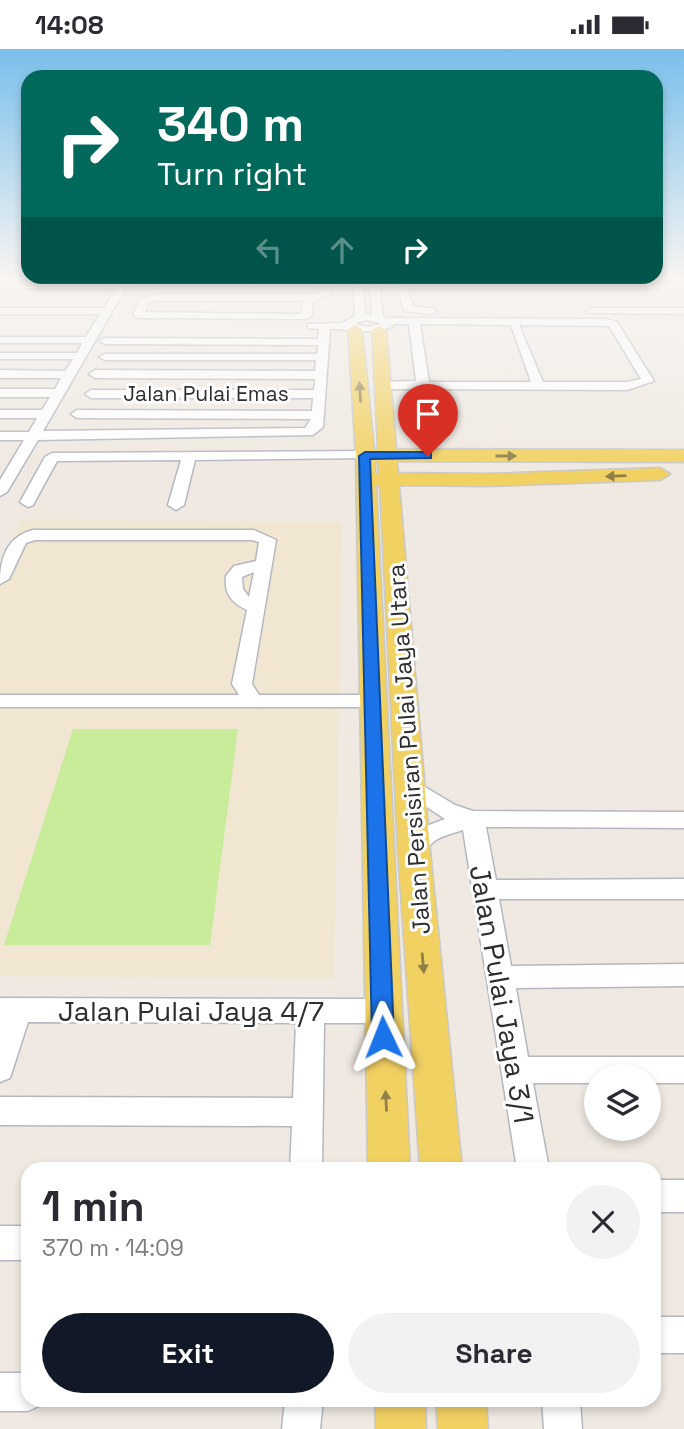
<!DOCTYPE html>
<meta charset="utf-8">
<style>
body{margin:0;font-family:"Space Grotesk",sans-serif;background:#f2f2f3;color:#2b2b33;height:100vh;display:flex;flex-direction:column;font-size:26px;white-space:nowrap}
*{box-sizing:border-box;margin:0}
p{font-size:23px;color:#7c7c81}
.icon{flex:none;width:38px;height:38px;fill:none;stroke:currentColor;stroke-width:2;stroke-linecap:round;stroke-linejoin:round}
.map{position:relative;flex:1;overflow:hidden}
.details{position:absolute;left:21px;top:1113px;width:640px;height:245px;display:flex;flex-direction:column;background:#fff;border-radius:21px;box-shadow:0 4px 10px #0003}
.details>*{flex:none}
.hud{position:absolute;left:21px;top:21px;width:642px;height:214px;border-radius:21px;box-shadow:0 4px 10px #0003;background:#00695c;color:#fff;overflow:hidden}
.controls{position:absolute;left:584px;top:1015px;display:grid;gap:14px}
.controls a{display:grid;place-items:center;width:77px;height:77px;border-radius:50%;background:#fff;box-shadow:0 4px 10px #0003;font-size:35px}
.pin{position:absolute;display:grid;place-items:center;width:60px;height:60px;color:#fff;margin:-72px -30px;border-radius:50% 50% 50% 0;rotate:-45deg;box-shadow:0 0 7px #0007}
.pin .icon{rotate:45deg}
.me{position:absolute;width:77px;margin:-38px;rotate:358deg;stroke-linejoin:round;filter:drop-shadow(0 0 5px #0008)}
.turn{display:flex;align-items:center;gap:24px;height:147px;padding:0 21px;font-size:32px}
.turn .icon{width:91px;height:91px;stroke-width:2.5}
.turn b{display:block;font-size:49px;line-height:60px}
.lanes{display:flex;align-items:center;height:66px;padding:0 21px;background:#0003;justify-content:center;gap:35px;direction:ltr}
.lanes .off{opacity:.35}
.round{display:grid;place-items:center;flex:none;width:74px;height:74px;border-radius:37px;background:#f2f2f3}
.summary{display:flex;align-items:center;justify-content:space-between;height:119px;padding:0 21px}
h1{font-size:42px;font-weight:700;line-height:52px}
.action{display:flex;gap:14px;margin-top:auto;padding:14px 21px}
.action a{flex:1;height:80px;border-radius:42px;background:#111827;color:#fff;font-size:28px;font-weight:700;line-height:80px;text-align:center}
.action a+a{background:#f2f2f3;color:#2b2b33}
.status{display:flex;justify-content:space-between;align-items:center;height:49px;padding:0 35px;background:#fff;direction:ltr}
.status svg{height:19px;fill:currentColor}
.map>svg:first-child{display:block}
</style>
<div class="status"><b>14:08</b><svg viewBox="0 0 49 12"><path d="M0 12V9h3v3zM5 12V6h3v6zM10 12V3h3v9zM15 12V0h3v12zM26 1h20v11H26zM47 4h2v5h-2z"/></svg></div>
<div class="map">
<svg width="684" height="1380" viewBox="0 0 684 1380">
<rect width="100%" height="100%" fill="#efe9e1"/>
<polygon fill="#f0e6d1" points="22,471 342,473 334,930 0,927 0,513"/>
<polygon fill="#c9ec9a" points="73,680 238,680 210,896 4,896"/>
<g fill="none" stroke-linecap="round" stroke-linejoin="round">
<defs>
<g id="minor">
<path d="M 121,230 L 131,230 L 43,382 L 305,379 L 311,370 L 77,369 L 71,365 L 77,361 L 312,362 L 313,349 L 91,349 L 85,345 L 91,341 L 314,341 L 315,330 L 95,329 L 89,325 L 95,321 L 315,322 L 316,311 L 105,311 L 99,308 L 105,305 L 317,305 L 318,296 L 105,295 L 99,292 L 105,289 L 318,290 L 319,280 L 308,279 L 308,275 L 342,274 L 355,267 L 353,230 L 363,230 L 365,265 L 372,266 L 369,230 L 379,230 L 383,268 L 387,269 L 606,270 L 617,273 L 654,332 L 627,341 L 382,340 L 378,339 L 378,333 L 416,332 L 409,275 L 393,275 L 392,278 C 364,286 357,280 330,280 L 323,378 L 313,386 L 38,391 L 7,443 L 0,447 L 0,431 L 24,391 L 0,391 L 0,383 L 29,383 L 37,369 L 0,369 L 0,361 L 42,361 L 50,348 L 0,348 L 0,340 L 55,340 L 61,329 L 0,329 L 0,321 L 65,322 L 73,310 L 0,310 L 0,304 L 77,304 L 82,294 L 0,294 L 0,288 L 86,288 L 100,265 L 0,265 L 0,259 L 104,259 L 116,239 L 0,239 L 0,233 L 119,233 ZM 367,271 L 380,274 L 381,275 L 367,278 L 355,274 ZM 420,275 L 511,276 L 531,333 L 429,333 ZM 519,276 L 609,277 L 641,330 L 627,333 L 543,333 Z"/>
<path d="M 322,230 L 332,230 L 330,246 L 313,252 L 312,267 L 307,270 L 138,269 L 133,266 L 140,250 L 155,246 L 316,246 L 320,244 ZM 155,252 L 303,252 L 301,265 L 145,263 L 148,254 Z"/>
<polygon points="396,230 407,233 684,234 684,240 408,239 413,257 435,260 435,264 431,265 404,262"/>
<polygon points="592,259 684,259 684,265 588,264 587,262"/>
<polygon points="365,402 372,406 370,409 195,411 184,456 176,461 168,456 181,411 57,412 33,456 28,458 20,453 45,408 52,404"/>
<path d="M 33,481 L 254,481 L 276,491 L 252,635 L 259,646 L 372,646 L 382,652 L 372,658 L 0,658 L 0,646 L 239,646 L 232,635 L 247,561 C 231,553 224,545 226,527 L 234,517 L 256,512 L 259,493 L 252,491 L 35,491 L 26,494 L 9,530 L 0,535 C 0,510 6,488 33,481 ZM 254,523 L 249,548 L 243,540 L 242,528 Z"/>
<path d="M 410,729 L 455,756 L 473,762 L 684,763 L 684,779 L 486,778 L 496,831 L 684,830 L 684,850 L 499,850 L 511,917 L 684,915 L 684,937 L 516,939 L 528,1008 L 684,1008 L 684,1034 L 649,1034 L 649,1027 L 597,1027 L 597,1034 L 533,1034 L 549,1120 L 517,1120 L 463,781 C 454,784 444,786 436,791 C 423,799 425,814 406,808 L 402,802 L 416,781 L 445,770 L 402,742 L 399,737 L 402,732 Z"/>
<polygon points="0,949 382,950 392,954 396,962 392,970 382,974 324,974 322,1120 290,1120 292,1077 0,1076 0,1048 293,1049 296,974 28,973 10,1029 0,1033"/>
<rect x="654" y="1131" width="30" height="32"/>
<rect x="0" y="1177" width="28" height="34"/>
<rect x="654" y="1268" width="30" height="36"/>
<polygon points="0,1324 28,1324 28,1351 43,1351 41,1356 28,1362 0,1362"/>
<polygon points="285,1351 323,1351 320,1380 282,1380"/>
<polygon points="542,1351 580,1351 582,1380 544,1380"/>
</g>
<g id="major">
<path d="M 355,276 L 362,280 L 374,400 L 378,400 L 372,281 L 379,277 L 386,281 L 396,400 L 684,401 L 684,413 L 397,412 L 398,424 L 487,425 L 660,419 L 670,425 L 660,431 L 487,437 L 399,436 L 430,802 L 462,1120 L 420,1120 L 398,802 L 380,436 L 376,436 L 410,1120 L 368,1120 L 356,406 L 348,280 ZM 375,412 L 378,412 L 379,424 L 375,424 Z"/>
<polygon points="375,1351 425,1351 426,1380 376,1380"/>
<polygon points="436,1351 486,1351 488,1380 438,1380"/>
</g>
</defs>
<use href="#minor" stroke="#b4b7c1" stroke-width="3"/>
<use href="#major" stroke="#c9c9c9" stroke-width="3"/>
<use href="#minor" fill="#fff" fill-rule="evenodd"/>
<use href="#major" fill="#f2d163" fill-rule="evenodd"/>
</g>
<defs><path id="oneway-solid" d="M-6-.8H1V-3.2L6.5 0L1 3.2V.8H-6Z" transform="scale(1.75)"/></defs>
<g fill="#908048">
<use href="#oneway-solid" transform="translate(360 343) rotate(-94)"/>
<use href="#oneway-solid" transform="translate(506 407)"/>
<use href="#oneway-solid" transform="translate(616 427) rotate(178)"/>
<use href="#oneway-solid" transform="translate(423 914) rotate(85)"/>
<use href="#oneway-solid" transform="translate(386 1052) rotate(-93)"/>
</g>
<linearGradient id="sky" x2="0" y2="1"><stop stop-color="#7abfeb"/><stop offset="0.54" stop-color="#f8f5f2"/><stop offset="1" stop-color="#f8f5f2" stop-opacity="0"/></linearGradient>
<rect width="684" height="424" fill="url(#sky)"/>
<polygon fill="#1a73e8" stroke="#114b97" stroke-width="2" points="428,403 431,404 431,409 370,410 394,988 391,995 383,998 375,995 372,988 359,407 365,403"/>
<g text-anchor="middle" stroke-width="6" stroke-linejoin="round" paint-order="stroke">
<g font-size="21" fill="#2e2e2e" stroke="#fff">
<text x="206" y="352">Jalan Pulai Emas</text>
</g>
<g font-size="24" fill="#2e2e2e" stroke="#fff">
<text transform="translate(409 700) rotate(-94)" y="8">Jalan Persisiran Pulai Jaya Utara</text>
</g>
<g font-size="28" fill="#2e2e2e" stroke="#fff">
<text transform="translate(502 945) rotate(80)" y="10">Jalan Pulai Jaya 3/1</text>
<text x="191" y="972">Jalan Pulai Jaya 4/7</text>
</g>
</g>
</svg>
<div class="controls">
<a><svg class="icon" aria-label="layers" viewBox="0 0 24 24"><path d="M12 4l9 5-9 5-9-5zM3 14l9 5 9-5"/></svg></a>
</div>
<div class="pin" style="left:428px;top:407px;background:#d93025"><svg class="icon" aria-label="arrive" viewBox="0 0 24 24"><path d="M6 21V4h12l-3 4 3 4H6"/></svg></div>
<svg class="me" style="left:383px;top:988px" viewBox="-20 -20 40 40"><path d="M0-17L14 15 0 8-14 15z" fill="#1a73e8" stroke="#fff" stroke-width="4"/></svg>
<div class="hud">
<div class="turn"><svg class="icon" aria-label="right" viewBox="0 0 24 24"><path d="M7 20v-9h11M14 6l5 5-5 5"/></svg><div><b>340 m</b>Turn right</div></div>
<div class="lanes"><svg class="icon off" aria-label="left" viewBox="0 0 24 24"><path d="M17 20v-9H6M10 6l-5 5 5 5"/></svg><svg class="icon off" aria-label="ahead" viewBox="0 0 24 24"><path d="M12 20V5M6 11l6-6 6 6"/></svg><svg class="icon" aria-label="right" viewBox="0 0 24 24"><path d="M7 20v-9h11M14 6l5 5-5 5"/></svg></div>
</div>
<section class="details">
<div class="summary"><div><h1>1 min</h1><p>370 m · 14:09</p></div><a class="round"><svg class="icon" aria-label="close" viewBox="0 0 24 24"><path d="M6 6l12 12M18 6L6 18"/></svg></a></div>
<div class="action"><a>Exit</a><a>Share</a></div>
</section>
</div>
